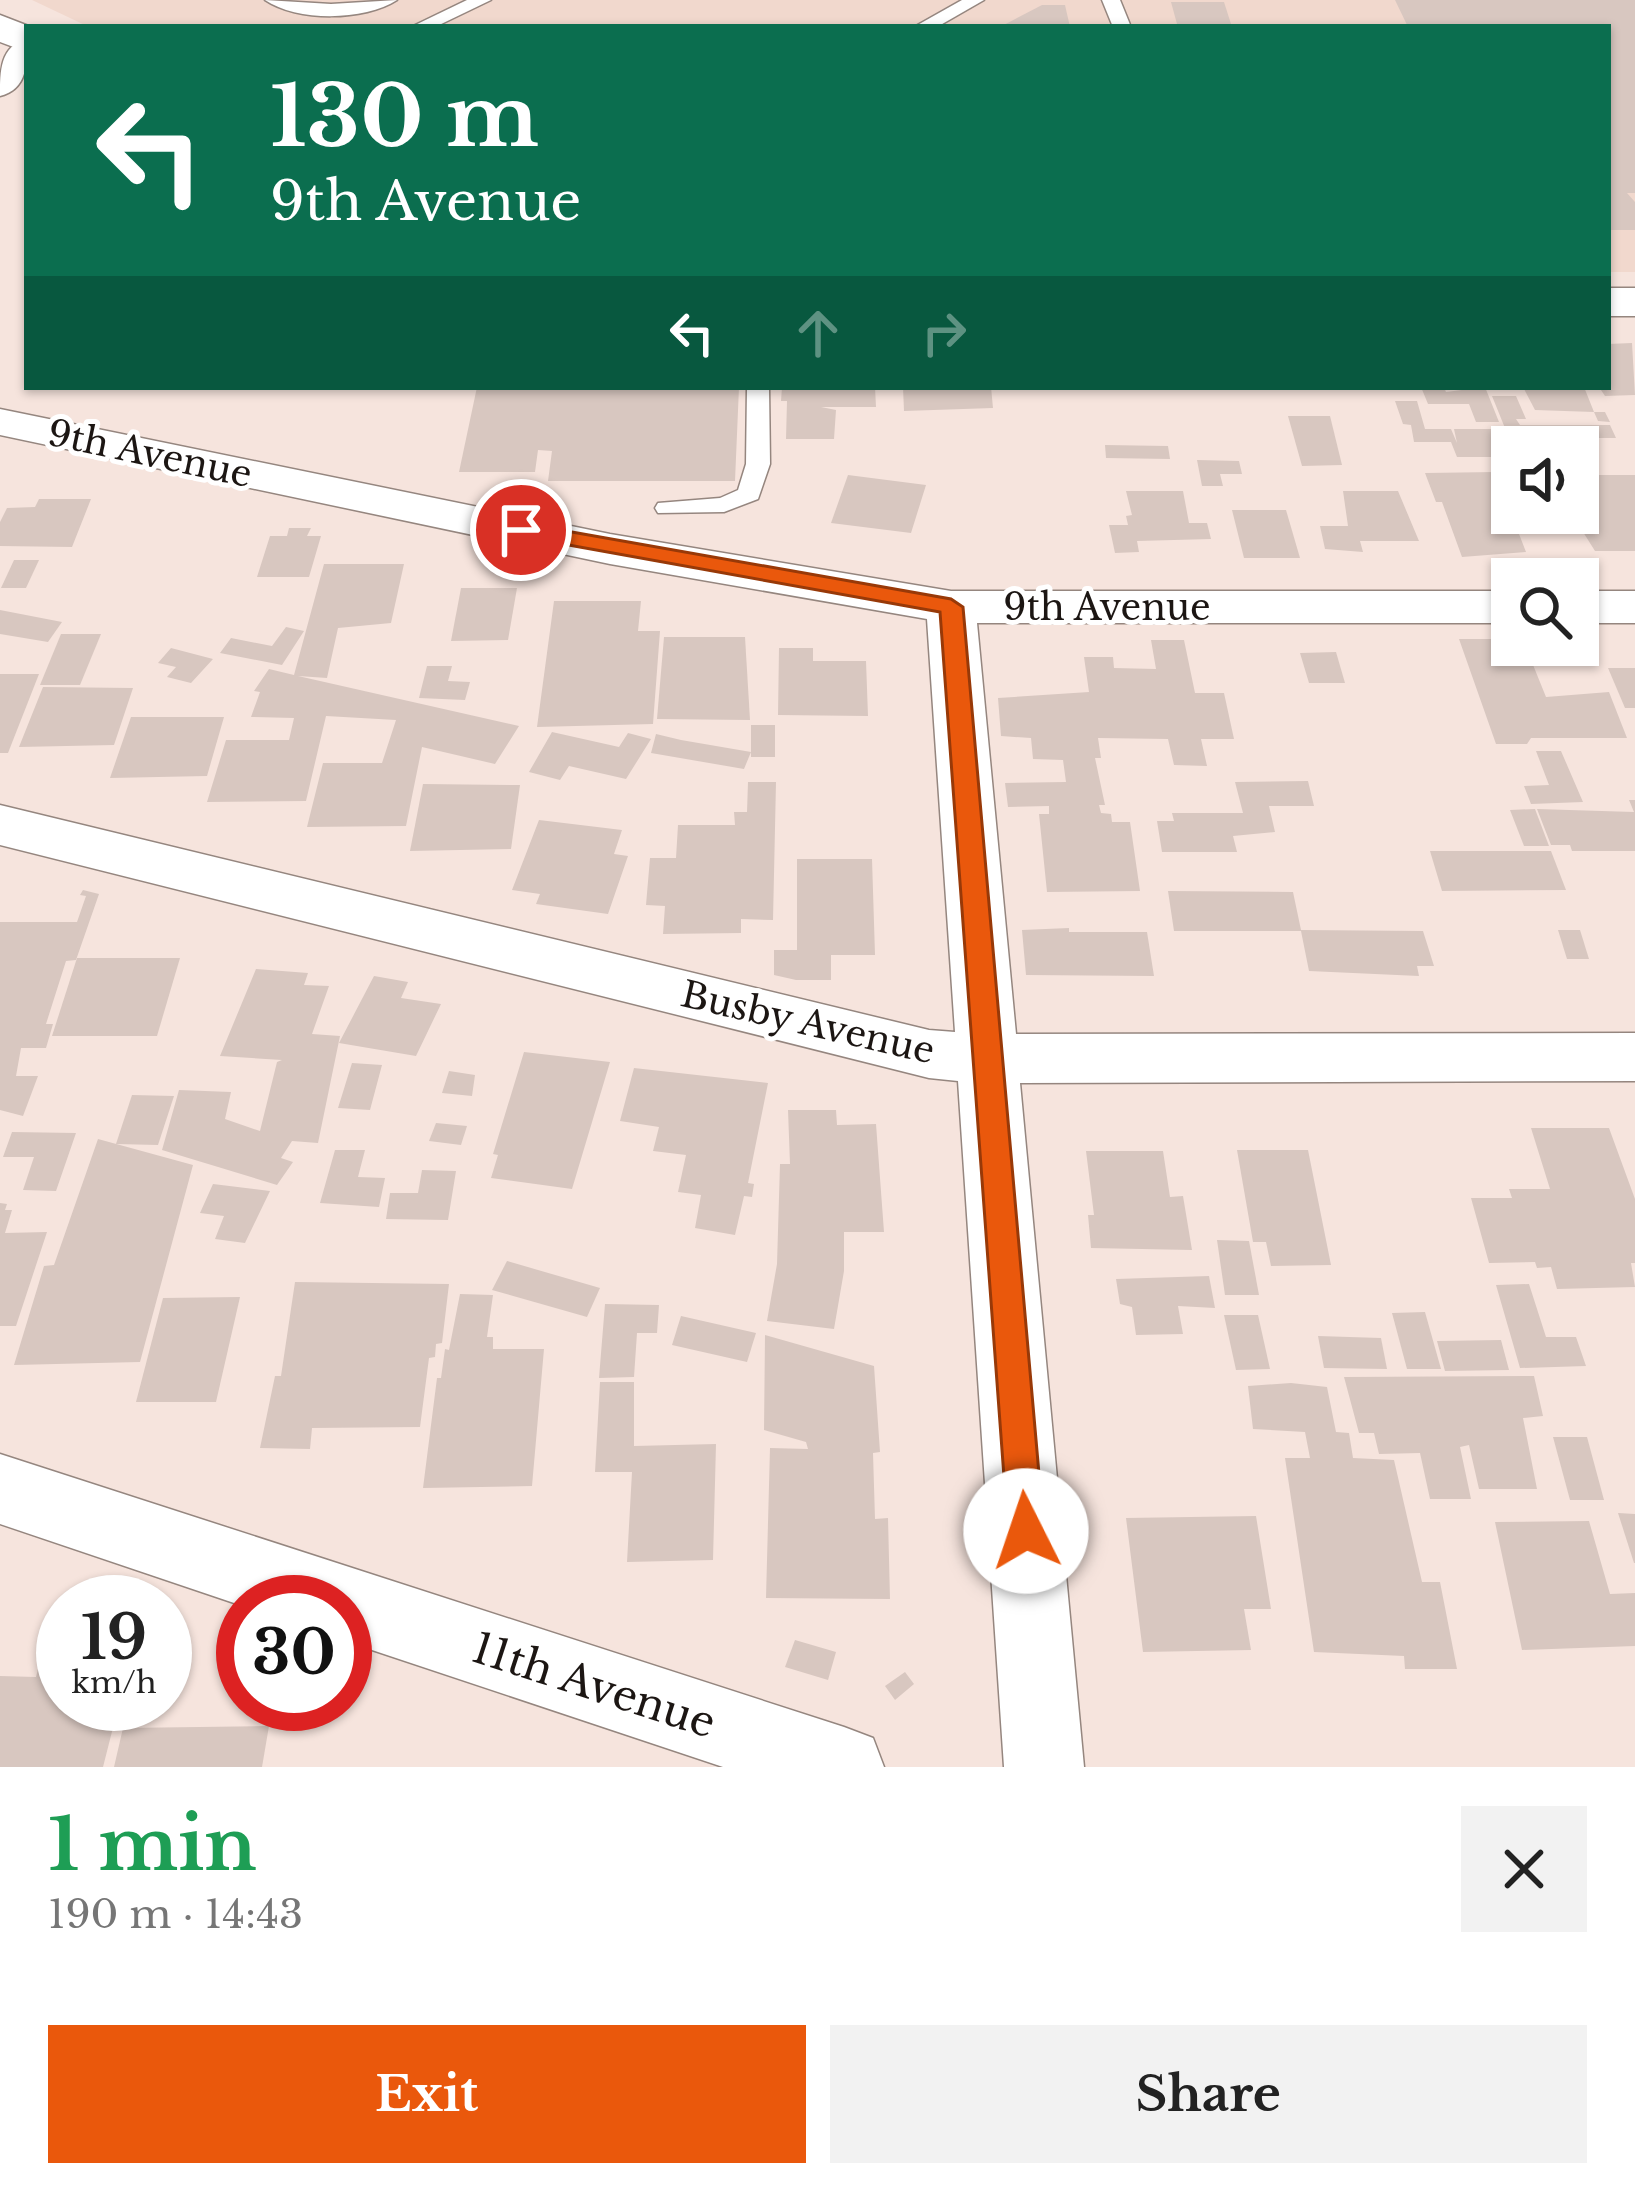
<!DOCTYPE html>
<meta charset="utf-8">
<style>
body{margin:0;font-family:"Libre Baskerville",serif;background:#f2f2f2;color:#222;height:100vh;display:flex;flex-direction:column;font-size:45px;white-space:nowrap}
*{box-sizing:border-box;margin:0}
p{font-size:39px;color:#767676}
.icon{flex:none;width:66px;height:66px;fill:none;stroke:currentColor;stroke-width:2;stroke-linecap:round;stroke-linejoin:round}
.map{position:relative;height:1767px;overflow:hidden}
.details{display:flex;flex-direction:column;background:#fff;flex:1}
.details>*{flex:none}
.top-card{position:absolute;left:24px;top:24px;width:1587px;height:366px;border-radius:0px;box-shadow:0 3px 9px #0004;background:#0b6e4f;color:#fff;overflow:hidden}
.buttons{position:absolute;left:1491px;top:426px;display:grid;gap:24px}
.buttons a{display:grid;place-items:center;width:108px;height:108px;border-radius:0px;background:#fff;box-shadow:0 3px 9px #0004;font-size:60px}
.speed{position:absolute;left:36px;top:1575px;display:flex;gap:24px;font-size:60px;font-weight:700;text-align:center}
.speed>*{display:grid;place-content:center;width:156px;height:156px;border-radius:50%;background:#fff;box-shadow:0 3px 9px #0004;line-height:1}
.speed small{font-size:30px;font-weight:400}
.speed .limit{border:18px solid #d22;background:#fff;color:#111}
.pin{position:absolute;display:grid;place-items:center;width:102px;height:102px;color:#fff;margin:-51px;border:6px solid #fff;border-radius:50%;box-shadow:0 3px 12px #0007}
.me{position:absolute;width:132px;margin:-66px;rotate:356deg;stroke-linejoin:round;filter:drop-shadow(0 0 9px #0008)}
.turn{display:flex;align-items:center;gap:42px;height:252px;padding:0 48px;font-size:54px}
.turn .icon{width:156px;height:156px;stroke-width:2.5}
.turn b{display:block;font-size:84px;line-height:102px}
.lanes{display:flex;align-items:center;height:114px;padding:0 48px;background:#0003;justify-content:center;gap:60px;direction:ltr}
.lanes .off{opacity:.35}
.round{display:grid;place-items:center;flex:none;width:126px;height:126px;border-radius:0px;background:#f2f2f2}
.overview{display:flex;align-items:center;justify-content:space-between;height:204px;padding:0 48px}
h1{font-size:72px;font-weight:800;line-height:90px;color:#1e9e55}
.cta{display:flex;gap:24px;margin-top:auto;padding:24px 48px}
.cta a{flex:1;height:138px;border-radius:0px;background:#ea580c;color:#fff;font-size:48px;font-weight:800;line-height:138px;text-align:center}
.cta a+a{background:#f2f2f2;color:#222}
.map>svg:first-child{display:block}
</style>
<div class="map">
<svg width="1635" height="1767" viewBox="0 0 1635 1767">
<rect width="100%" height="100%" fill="#f6e4dd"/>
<polygon fill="#f1d8cd" points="32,0 1635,0 1635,272 1608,272 1608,27 89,27"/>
<g fill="#d8c7c0">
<polygon points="1395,0 1635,0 1635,193 1627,193 1635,202 1635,230 1608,230 1608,27 1408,27"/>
<polygon points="1171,2 1224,2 1231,24 1177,24"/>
<polygon points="1042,5 1065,5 1070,27 1000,27"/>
<polygon points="1632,343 1635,395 1605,396 1599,387 1608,387 1608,344"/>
<polygon points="477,387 739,387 735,481 548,481 552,451 538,450 535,472 459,472"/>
<polygon points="782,387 875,387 876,407 821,407 836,410 834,439 786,439 787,401 781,401"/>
<polygon points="903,387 991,387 993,408 904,411"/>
<polygon points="1421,387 1444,387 1446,392 1485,387 1499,422 1476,422 1469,404 1428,404"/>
<polygon points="1523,387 1584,387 1594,412 1605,412 1610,422 1598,421 1594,412 1535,410"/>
<polygon points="1492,396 1516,396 1526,419 1516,419 1520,425 1610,425 1616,438 1509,438"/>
<polygon points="1395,401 1417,401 1425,429 1451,429 1457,443 1454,429 1495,429 1501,443 1512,443 1512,471 1498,471 1492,457 1457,457 1451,442 1414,442 1411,425 1403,424"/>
<polygon points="1288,416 1330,416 1342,465 1302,466"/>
<polygon points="1105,445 1168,446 1170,459 1106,458"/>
<polygon points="1197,460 1239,461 1242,474 1220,474 1223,486 1202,486"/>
<polygon points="1495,472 1526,552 1462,557 1442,502 1436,502 1425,473"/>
<polygon points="848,475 926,485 911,533 831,523"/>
<polygon points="1578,475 1635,475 1635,551 1595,551 1578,524 1591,523 1581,500 1586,500"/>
<polygon points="1126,491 1183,491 1189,523 1207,523 1211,539 1137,541 1139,552 1115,553 1109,525 1128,525 1126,516 1132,515"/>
<polygon points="1343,491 1398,491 1419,541 1360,541 1363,552 1325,549 1320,526 1348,526"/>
<polygon points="39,499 91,499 72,547 0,546 0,522 7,508 35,507"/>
<polygon points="1232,510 1286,510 1300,558 1244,558"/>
<polygon points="289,528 311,528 307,536 321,536 309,577 257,577 270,536 287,536"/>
<polygon points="14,560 39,560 26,588 1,588"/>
<polygon points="324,564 404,564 391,623 338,628 327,678 298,676 519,726 495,764 422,747 406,826 307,827 323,763 382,763 396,720 326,716 306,801 207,802 226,740 289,740 294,718 251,717 260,692 254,691 269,669 294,675"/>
<polygon points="461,588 517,588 508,640 451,641"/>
<polygon points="554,601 641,601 638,631 660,631 653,724 537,727"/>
<polygon points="0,610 62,622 48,642 0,634"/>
<polygon points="286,627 304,631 282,665 220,653 231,638 272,646"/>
<polygon points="61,634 101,634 80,685 40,685"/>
<polygon points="664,637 745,637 750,720 657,719"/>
<polygon points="1459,639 1512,639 1512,645 1525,645 1546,697 1609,692 1627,738 1531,738 1527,744 1496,744"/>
<polygon points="1151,640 1184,640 1195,693 1224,693 1234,739 1201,739 1207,766 1174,765 1168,739 1098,738 1101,758 1095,758 1105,805 1099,805 1101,813 1111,814 1112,822 1130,822 1140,891 1047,892 1039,814 1049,814 1049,806 1008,807 1005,783 1066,782 1063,760 1033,759 1031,738 1001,736 998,698 1089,692 1084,657 1113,657 1114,668 1156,669"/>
<polygon points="171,648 213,659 191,683 167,677 176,667 158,663"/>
<polygon points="779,648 813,648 813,661 866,661 868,716 778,715"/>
<polygon points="1336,652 1345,683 1309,683 1300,653"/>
<polygon points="427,666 452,666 448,681 470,682 465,700 419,698"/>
<polygon points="1608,668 1635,668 1635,708 1625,708"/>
<polygon points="0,674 39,674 8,753 0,753"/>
<polygon points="43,687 133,688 114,745 19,747"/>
<polygon points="131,717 224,717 207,776 110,778"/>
<rect x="751" y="725" width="24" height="32"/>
<polygon points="552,732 619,747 628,733 651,739 626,779 569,766 560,780 529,772"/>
<polygon points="656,734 681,740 751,752 744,769 651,753"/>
<polygon points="1536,751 1561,751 1583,802 1531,804 1524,786 1549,785"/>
<polygon points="1308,781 1314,806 1269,806 1275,832 1233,836 1237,852 1162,852 1157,821 1174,821 1172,813 1243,813 1235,782"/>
<polygon points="748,782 776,782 773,920 741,919 741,933 663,934 665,906 646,905 650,858 676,858 678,825 735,825 734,812 747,812"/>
<polygon points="423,784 520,785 511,849 410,851"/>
<polygon points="1629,800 1635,800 1635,851 1572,851 1570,845 1551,845 1537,809 1634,812"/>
<polygon points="1535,809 1549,846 1524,846 1510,810"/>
<polygon points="539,820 622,830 614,854 628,856 608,914 536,904 540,894 512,890"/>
<polygon points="1430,851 1551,851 1566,890 1442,891"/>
<polygon points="797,859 872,859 875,955 831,955 831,980 796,980 774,975 774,950 797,950"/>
<polygon points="83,890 99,894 76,960 66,961 46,1024 53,1024 46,1048 21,1048 16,1076 38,1076 23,1116 0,1110 0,922 77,922 86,896 80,895"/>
<polygon points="1168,891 1293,892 1301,930 1423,931 1434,966 1417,966 1419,976 1309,971 1301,931 1174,931"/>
<polygon points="1069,928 1069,932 1147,932 1154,976 1026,975 1022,930"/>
<polygon points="1558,930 1580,930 1589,959 1567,959"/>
<polygon points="77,958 180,958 157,1036 52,1036"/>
<polygon points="256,969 308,973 304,985 329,986 312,1034 340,1036 318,1143 292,1141 281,1158 293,1162 277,1185 162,1150 179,1090 231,1092 225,1119 260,1131 277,1062 282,1060 220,1056"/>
<polygon points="374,976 408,982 401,998 441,1004 416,1056 339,1043"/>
<polygon points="524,1052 610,1062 572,1189 491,1178 498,1155 493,1154"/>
<polygon points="352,1063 382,1065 370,1110 338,1108"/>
<polygon points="634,1068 768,1083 748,1183 754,1184 752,1197 744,1196 735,1235 695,1228 701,1195 678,1192 686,1155 653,1151 659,1127 620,1121"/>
<polygon points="449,1071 475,1075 472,1096 442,1093"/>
<polygon points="132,1095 174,1096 158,1145 116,1144"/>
<polygon points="788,1110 836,1110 837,1125 876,1124 884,1232 844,1232 844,1271 834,1329 767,1321 777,1264 780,1164 790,1164"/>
<polygon points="436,1123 467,1126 461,1145 429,1141"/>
<polygon points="1531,1128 1609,1128 1635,1199 1635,1263 1631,1263 1635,1287 1557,1289 1551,1267 1537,1268 1535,1262 1489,1263 1471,1198 1512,1198 1509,1189 1550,1189"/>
<polygon points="12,1132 76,1133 56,1191 23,1190 34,1157 3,1157"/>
<polygon points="98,1139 193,1165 140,1362 14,1365 44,1266 54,1265"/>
<polygon points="335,1150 365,1150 358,1177 385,1178 379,1207 320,1203"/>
<polygon points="1237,1150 1308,1150 1331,1265 1271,1266 1266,1242 1253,1242"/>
<polygon points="1086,1151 1163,1151 1170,1197 1183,1196 1192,1250 1091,1248 1088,1215 1094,1215"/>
<polygon points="422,1170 456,1171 448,1220 386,1219 390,1193 418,1193"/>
<polygon points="213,1184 270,1191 245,1243 215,1239 224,1216 200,1213"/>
<polygon points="0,1203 7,1204 5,1210 12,1210 5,1233 47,1232 16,1326 0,1326"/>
<polygon points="1217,1240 1249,1241 1259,1295 1225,1295"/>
<polygon points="507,1261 600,1288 587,1317 492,1290"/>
<polygon points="1209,1276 1215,1308 1178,1306 1183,1334 1136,1335 1132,1307 1120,1304 1116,1279"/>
<polygon points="295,1282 449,1284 442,1343 436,1344 435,1357 429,1358 420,1427 312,1428 310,1449 260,1448 275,1376 281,1376"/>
<polygon points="1529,1284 1546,1337 1576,1337 1586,1366 1520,1368 1496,1285"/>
<polygon points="460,1294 493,1295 487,1337 493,1337 493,1349 544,1349 532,1486 423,1488 437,1378 441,1378 445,1349 449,1350"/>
<polygon points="240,1297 216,1402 136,1402 163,1298"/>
<polygon points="605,1304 659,1305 657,1333 637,1333 634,1377 599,1378"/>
<polygon points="1425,1312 1441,1369 1407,1369 1392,1313"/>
<polygon points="1224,1315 1258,1315 1270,1369 1236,1370"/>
<polygon points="681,1316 756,1333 747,1362 672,1345"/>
<polygon points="765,1335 874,1366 880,1452 873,1453 875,1519 888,1518 890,1599 766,1598 770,1448 808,1449 806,1442 764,1430"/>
<polygon points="1318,1336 1381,1338 1387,1369 1324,1368"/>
<polygon points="1501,1340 1509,1370 1445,1371 1437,1341"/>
<polygon points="1534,1376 1543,1416 1523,1418 1537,1489 1479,1489 1469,1445 1460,1447 1471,1499 1430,1499 1420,1453 1379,1454 1374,1433 1359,1433 1344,1377"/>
<polygon points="600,1382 634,1382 634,1446 716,1444 713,1560 627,1562 632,1472 595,1472"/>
<polygon points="1291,1383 1327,1387 1336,1432 1349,1433 1353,1458 1394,1460 1422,1582 1440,1582 1457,1669 1405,1669 1404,1656 1314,1652 1285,1458 1310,1458 1305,1432 1253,1429 1248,1386"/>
<polygon points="1553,1437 1587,1437 1604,1500 1570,1500"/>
<polygon points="1618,1513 1635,1514 1635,1563 1634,1563"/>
<polygon points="1256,1516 1271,1609 1244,1609 1251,1650 1143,1652 1126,1518"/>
<polygon points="1589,1521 1610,1594 1635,1593 1635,1646 1522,1650 1495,1522"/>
<polygon points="795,1640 836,1652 828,1680 785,1667"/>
<polygon points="42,1653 63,1653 63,1704 119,1704 103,1767 0,1767 0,1676 36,1677"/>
<polygon points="905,1672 914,1684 895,1700 885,1686"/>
<polygon points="269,1726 262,1767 114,1767 123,1728"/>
</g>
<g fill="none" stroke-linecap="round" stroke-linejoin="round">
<defs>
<g id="lane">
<path d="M 265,0 L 331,4 L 397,0 C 365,21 297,22 265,0 Z"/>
<polygon points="467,0 491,0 435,27 411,27"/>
<polygon points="962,0 984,0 937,27 914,27"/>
<polygon points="1102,0 1120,0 1131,27 1113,27"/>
<polygon points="747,387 769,387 770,464 758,499 724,512 658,513 655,508 658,503 720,498 738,490 746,464"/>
</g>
<g id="street">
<path d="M 27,39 C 27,63 28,89 0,96 C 0,71 0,46 27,39 Z"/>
<polygon points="0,409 610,534 951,591 1512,591 1512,623 977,623 1016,1034 1635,1033 1635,1081 1020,1083 1084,1767 1004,1767 958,1081 929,1078 0,845 0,805 929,1030 955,1032 927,619 610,564 0,435"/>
<rect x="1578" y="591" width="57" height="32"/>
<polygon points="0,1454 844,1727 873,1738 884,1767 723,1767 345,1641 345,1602 243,1602 243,1606 0,1524"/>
</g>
<g id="secondary">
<polygon points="0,15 31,27 27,27 27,52 0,42"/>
<rect x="1608" y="288" width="27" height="28"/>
</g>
</defs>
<use href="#lane" stroke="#95867f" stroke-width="3"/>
<use href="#street" stroke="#95867f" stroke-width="3"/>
<use href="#secondary" stroke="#95867f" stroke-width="3"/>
<use href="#lane" fill="#fff" fill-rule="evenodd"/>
<use href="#street" fill="#fff" fill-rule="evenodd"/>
<use href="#secondary" fill="#fff" fill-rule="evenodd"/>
</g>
<polygon fill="#ea580c" stroke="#983908" stroke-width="3" points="521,523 951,599 963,607 1044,1531 1039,1543 1026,1548 1013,1543 1008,1531 940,612 513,535 513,526"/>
<g text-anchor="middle" stroke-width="10" stroke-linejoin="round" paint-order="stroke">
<g font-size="36" fill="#1c1613" stroke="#fff">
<text transform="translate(150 453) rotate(12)" y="13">9th Avenue</text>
<text x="1107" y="620">9th Avenue</text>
<text transform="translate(808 1022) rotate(13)" y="13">Busby Avenue</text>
</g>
<g font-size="42" fill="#1c1613" stroke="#fff">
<text transform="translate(594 1685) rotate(18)" y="15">11th Avenue</text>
</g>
</g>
</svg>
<div class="buttons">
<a><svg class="icon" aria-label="sound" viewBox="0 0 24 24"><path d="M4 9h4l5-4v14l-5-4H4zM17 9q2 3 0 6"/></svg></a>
<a><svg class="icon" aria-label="search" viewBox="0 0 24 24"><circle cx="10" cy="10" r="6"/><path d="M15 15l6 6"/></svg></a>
</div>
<div class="speed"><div>19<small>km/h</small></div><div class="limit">30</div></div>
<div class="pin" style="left:521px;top:530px;background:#d93025"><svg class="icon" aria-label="arrive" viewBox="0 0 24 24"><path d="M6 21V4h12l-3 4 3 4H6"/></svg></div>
<svg class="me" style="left:1026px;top:1531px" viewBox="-20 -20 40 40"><circle r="19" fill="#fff"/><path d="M0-13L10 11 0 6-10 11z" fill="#ea580c"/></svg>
<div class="top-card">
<div class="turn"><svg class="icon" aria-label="left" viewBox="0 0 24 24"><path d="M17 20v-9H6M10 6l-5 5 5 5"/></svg><div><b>130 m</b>9th Avenue</div></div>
<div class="lanes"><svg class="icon" aria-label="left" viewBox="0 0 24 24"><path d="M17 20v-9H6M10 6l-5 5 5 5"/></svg><svg class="icon off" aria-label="ahead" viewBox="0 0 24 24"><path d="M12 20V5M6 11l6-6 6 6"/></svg><svg class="icon off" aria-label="right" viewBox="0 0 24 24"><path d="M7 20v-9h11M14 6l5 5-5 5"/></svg></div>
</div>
</div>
<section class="details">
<div class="overview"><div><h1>1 min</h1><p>190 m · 14:43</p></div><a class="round"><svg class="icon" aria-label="close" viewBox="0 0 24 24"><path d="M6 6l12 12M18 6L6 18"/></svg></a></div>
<div class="cta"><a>Exit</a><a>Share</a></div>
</section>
